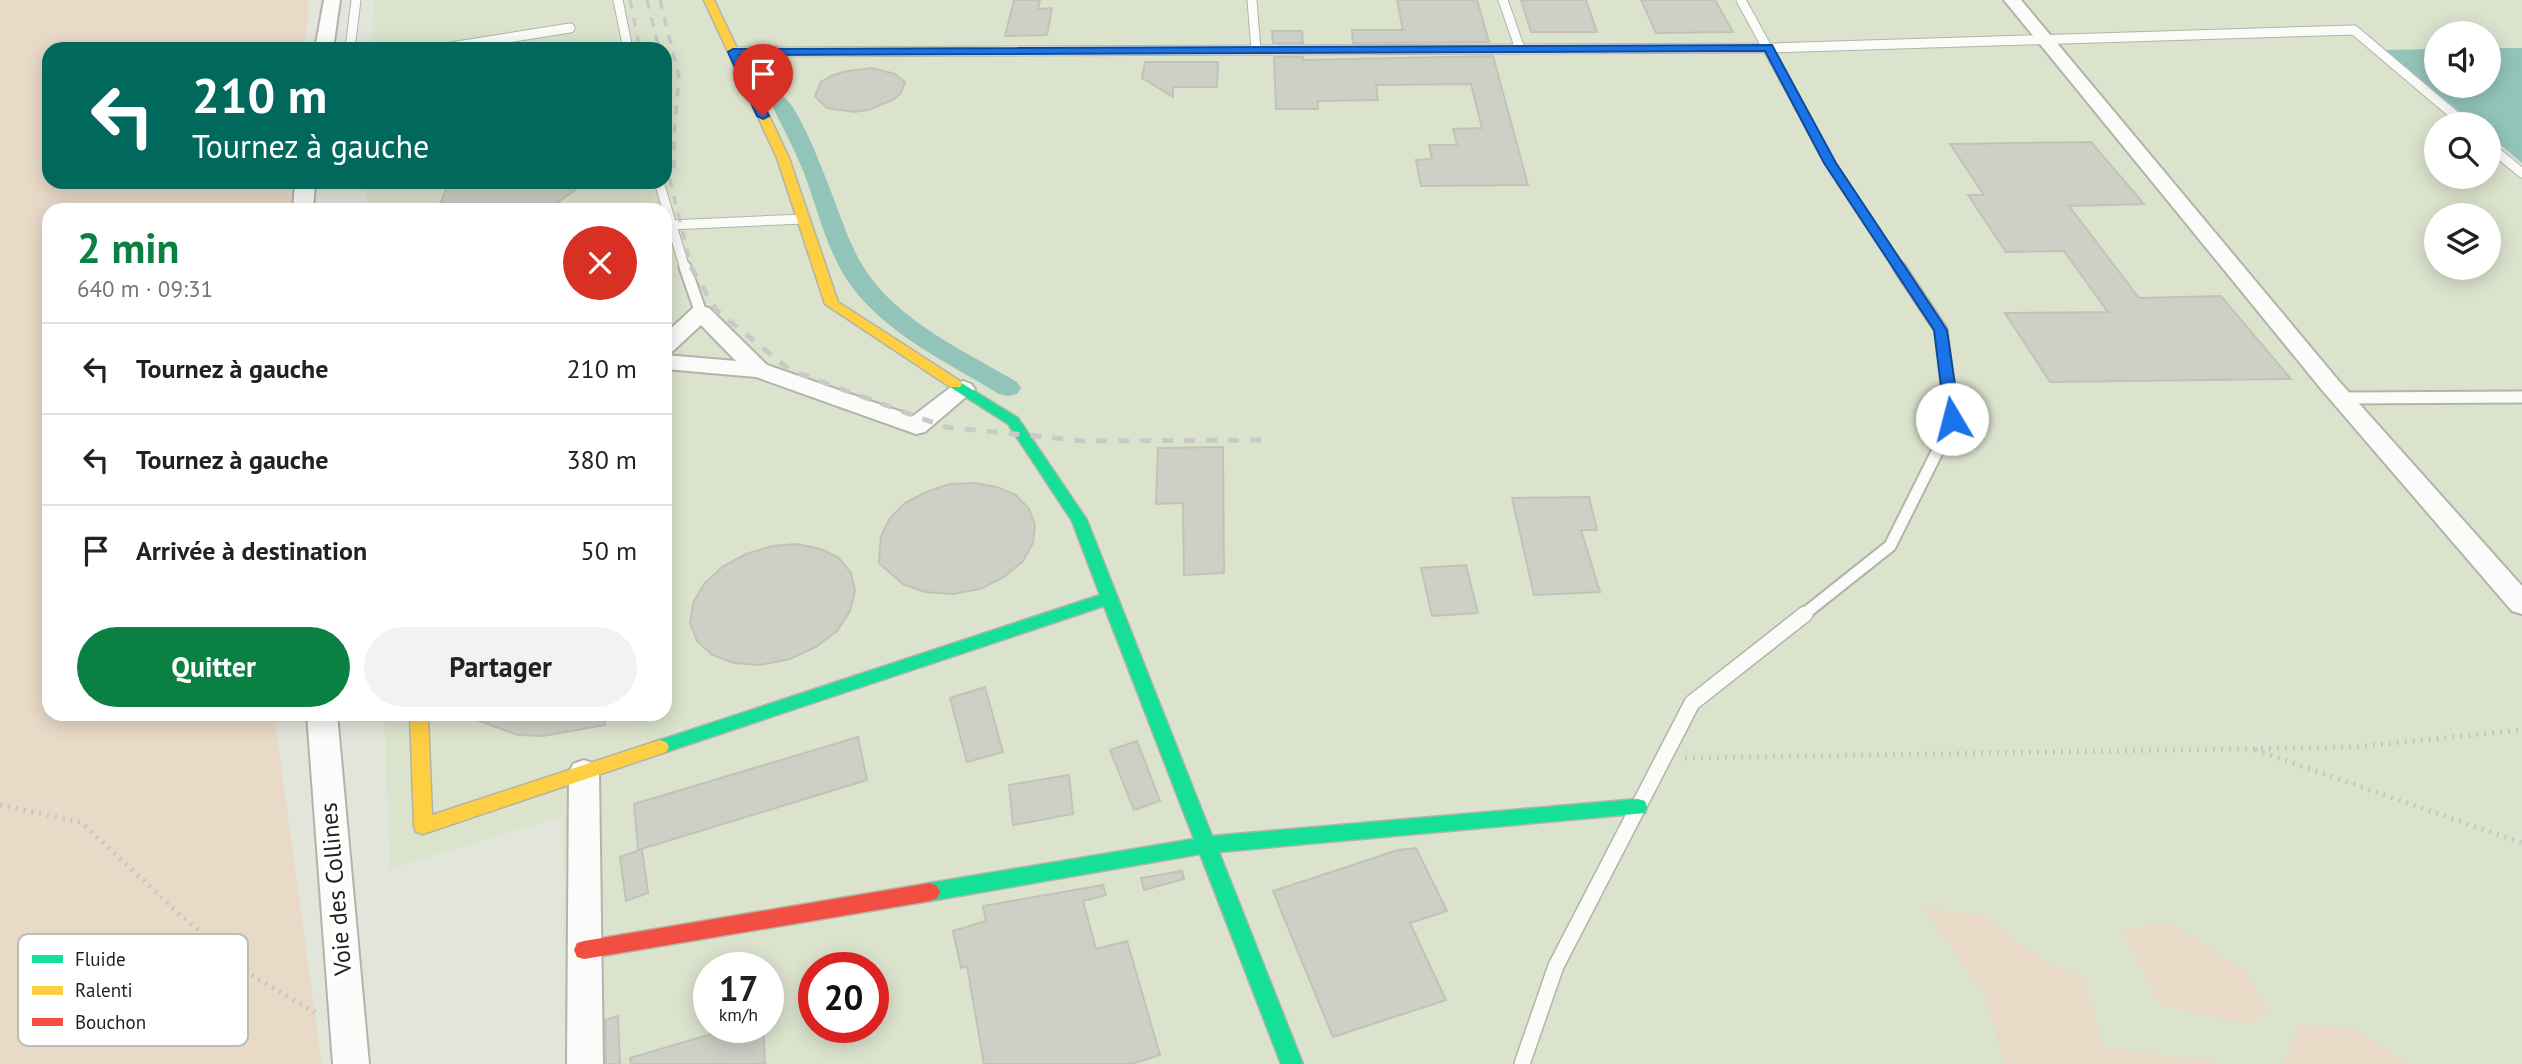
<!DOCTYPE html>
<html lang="fr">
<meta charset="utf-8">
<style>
body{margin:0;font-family:"PT Sans",sans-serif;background:#f2f2f2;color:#222;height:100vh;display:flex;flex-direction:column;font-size:26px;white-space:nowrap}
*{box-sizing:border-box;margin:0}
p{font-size:23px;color:#767676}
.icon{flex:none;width:38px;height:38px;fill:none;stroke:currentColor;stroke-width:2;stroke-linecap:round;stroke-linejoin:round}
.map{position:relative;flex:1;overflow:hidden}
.sheet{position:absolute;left:42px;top:203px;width:630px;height:518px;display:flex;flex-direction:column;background:#fff;border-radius:21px;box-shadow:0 4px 18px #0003}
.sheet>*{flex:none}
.guide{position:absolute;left:42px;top:42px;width:630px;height:147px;border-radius:21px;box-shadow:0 4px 18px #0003;background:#00695c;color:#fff;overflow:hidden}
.buttons{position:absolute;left:2424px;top:21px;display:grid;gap:14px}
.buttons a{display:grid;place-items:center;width:77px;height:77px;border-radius:50%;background:#fff;box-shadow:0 4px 18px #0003;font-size:35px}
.speed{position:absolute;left:693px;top:952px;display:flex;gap:14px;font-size:35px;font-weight:700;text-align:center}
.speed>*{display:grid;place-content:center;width:91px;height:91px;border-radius:50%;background:#fff;box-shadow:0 4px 18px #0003;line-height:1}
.speed small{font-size:18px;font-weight:400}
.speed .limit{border:10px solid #d22;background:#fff;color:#111}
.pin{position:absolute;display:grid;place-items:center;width:60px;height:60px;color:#fff;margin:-72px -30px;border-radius:50% 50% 50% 0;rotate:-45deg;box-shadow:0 0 7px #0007}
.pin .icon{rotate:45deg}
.me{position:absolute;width:77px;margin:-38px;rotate:352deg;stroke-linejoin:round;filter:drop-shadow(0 0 5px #0008)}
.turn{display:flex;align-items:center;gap:24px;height:147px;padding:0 35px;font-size:32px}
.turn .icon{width:91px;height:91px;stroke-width:2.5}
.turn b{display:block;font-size:49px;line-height:60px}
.round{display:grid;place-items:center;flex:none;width:74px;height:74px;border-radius:37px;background:#f2f2f2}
.headline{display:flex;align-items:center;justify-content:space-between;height:119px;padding:0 35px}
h1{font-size:42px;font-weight:700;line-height:52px;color:#0b8043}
.primary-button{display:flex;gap:14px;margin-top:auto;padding:14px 35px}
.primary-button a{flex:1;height:80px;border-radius:42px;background:#0b8043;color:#fff;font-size:28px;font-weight:700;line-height:80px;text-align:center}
.primary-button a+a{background:#f2f2f2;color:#222}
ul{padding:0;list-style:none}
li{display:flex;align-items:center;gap:21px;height:91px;padding:0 35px;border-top:2px solid #e0e0e0}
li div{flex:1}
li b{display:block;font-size:26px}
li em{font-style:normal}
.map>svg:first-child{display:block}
</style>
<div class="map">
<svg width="2522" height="1064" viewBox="0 0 2522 1064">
<rect width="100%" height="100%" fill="#e2e6da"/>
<path fill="#dce3cd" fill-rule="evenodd" d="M 374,0 L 2522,0 L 2522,1064 L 565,1064 L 563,816 L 390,869 L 384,714 L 665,714 L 665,210 L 366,210 L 365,182 L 665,182 L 665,49 L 371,49 ZM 2436,33 L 2488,33 L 2488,86 L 2436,86 ZM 2436,124 L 2488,124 L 2488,177 L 2436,177 ZM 2436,215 L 2488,215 L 2488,268 L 2436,268 ZM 709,968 L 768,968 L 768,1027 L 709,1027 ZM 814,968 L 873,968 L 873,1027 L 814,1027 Z"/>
<g fill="#e9dac8">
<polygon points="0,0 309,0 305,49 49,49 49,182 293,182 290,210 49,210 49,714 274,714 322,1064 0,1064"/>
<polygon points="1922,907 1983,916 2051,965 2083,977 2105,1048 2219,1061 2220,1064 2004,1064 1984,993"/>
<polygon points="2169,922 2246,971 2268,1010 2249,1024 2160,1005 2122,930"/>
<polygon points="2298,1024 2358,1030 2409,1064 2284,1064"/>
</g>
<polygon fill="#93c4ba" points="2489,48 2522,48 2522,163 2489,135 2488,124 2475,124 2385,50 2436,49 2436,86 2488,86"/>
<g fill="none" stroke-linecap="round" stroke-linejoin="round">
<path fill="#93c4ba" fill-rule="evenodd" d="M 779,94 C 802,100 840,220 852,245 C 881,314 956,346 1017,382 L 1021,388 L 1017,394 L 1008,396 L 999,394 C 950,364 892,337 855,291 C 828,257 819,213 804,173 C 794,148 781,124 769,100 Z"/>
</g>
<g fill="#cecfc5" stroke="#c2c2b9" stroke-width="2">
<polygon points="1014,0 1040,0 1038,9 1052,8 1047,35 1005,36"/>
<polygon points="1397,0 1477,0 1489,42 1353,43 1352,30 1403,30"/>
<polygon points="1521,0 1586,0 1597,32 1531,32"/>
<polygon points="1641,0 1715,0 1733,32 1656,33"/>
<polygon points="1272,31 1302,31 1303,43 1273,43"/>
<polygon points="1493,56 1528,185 1421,186 1416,160 1432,159 1429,145 1457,145 1453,129 1482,128 1471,84 1376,85 1378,100 1318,101 1318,109 1276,109 1274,57 1303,57 1303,60"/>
<polygon points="1145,62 1218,62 1217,87 1173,87 1173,97 1142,78"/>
<polygon points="871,68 895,74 905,82 901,93 893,100 868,110 854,112 827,108 815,96 821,82 831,76 843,72"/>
<polygon points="2091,142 2144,204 2069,206 2139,298 2221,296 2291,379 2050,382 2005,313 2108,312 2064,251 2006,252 1968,195 1984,195 1950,144"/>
<polygon points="453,182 586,182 547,210 438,210 446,189"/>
<polygon points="1223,447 1224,573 1184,575 1183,503 1156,504 1158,448"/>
<polygon points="974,483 997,487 1016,495 1029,509 1035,525 1033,543 1023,561 1004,577 980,589 952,594 925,592 903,584 879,563 881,536 890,518 905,503 926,492 950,484"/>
<polygon points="1589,497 1597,530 1581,530 1600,592 1534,595 1512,498"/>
<polygon points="797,544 821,549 839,558 851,573 855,591 850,611 837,631 816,647 790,659 761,665 734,663 712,655 697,641 690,623 693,603 704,584 722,567 746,554 772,546"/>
<polygon points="1466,565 1478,613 1432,616 1421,568"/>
<polygon points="985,687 1003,752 967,762 950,698"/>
<polygon points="469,714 604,714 605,725 543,736 518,735 468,717"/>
<polygon points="858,737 867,780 638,850 634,804"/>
<polygon points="1137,741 1160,801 1134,810 1110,750"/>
<polygon points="1069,775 1073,814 1013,825 1009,785"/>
<polygon points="1416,848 1447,911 1410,923 1446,1000 1333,1037 1273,891 1398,850"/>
<polygon points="642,849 648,893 626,901 620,857"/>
<polygon points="1182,871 1184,879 1144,890 1141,878"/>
<polygon points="1103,885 1106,895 1083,901 1096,949 1127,941 1160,1055 1132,1064 984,1064 967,966 961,968 953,931 986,921 983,906"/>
<polygon points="618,1016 620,1064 606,1064 605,1020"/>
<polygon points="735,1027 763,1027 765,1064 631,1064 630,1058"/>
</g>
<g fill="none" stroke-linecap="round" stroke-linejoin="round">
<defs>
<g id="lane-far2">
<polyline points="618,0 628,49"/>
<polyline points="1252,0 1256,50"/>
<polyline points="1503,0 1520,49"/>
<polyline points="1741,0 1830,163 1900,269"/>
<polyline points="350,49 356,0"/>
<polyline points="438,49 570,28"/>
<polyline points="733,52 1768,48 2354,30 2465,124"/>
<polyline points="2488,145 2522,173"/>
<polyline points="659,182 685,269"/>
<polyline points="670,225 803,219"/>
</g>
<g id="lane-far1">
<polyline points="685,267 701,313"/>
<polyline points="2342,398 2522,397"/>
<polyline points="1803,615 1890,546 1953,420 1941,330 1899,267"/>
</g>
<polyline id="lane" points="1522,1064 1556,966 1692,703 1805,614"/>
<g id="street">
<polygon points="324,0 340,0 333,49 315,49"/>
<polygon points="2004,0 2021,0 2338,380 2522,586 2522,614 2512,611 2322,390"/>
<polygon points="295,182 315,182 313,210 293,210"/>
<polygon points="701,306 709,308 767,365 913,416 955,384 963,381 971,384 975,389 925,432 916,434 756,377 665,369 665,355 736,361 701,325 673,351 665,353 665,334 693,308"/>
<polygon points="307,714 337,714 369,1064 333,1064"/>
<polygon points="584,760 595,764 599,773 603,1064 567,1064 569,773 573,764"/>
</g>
<polygon id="fast" points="955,379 1018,418 1087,520 1212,836 1638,799 1645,801 1647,807 1645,813 1219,852 1303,1064 1281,1064 1200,854 930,901 923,898 920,892 923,886 930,883 1194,839 1104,606 660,754 654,752 651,747 654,742 1100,595 1072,521 1008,424 950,387 948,384"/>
<g id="slow">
<polygon points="704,0 714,0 789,158 838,302 960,381 962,384 960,387 950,387 825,304 777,158"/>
<polygon points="410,714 428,714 432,815 660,740 666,742 669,747 666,752 423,834 416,832 414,826"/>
</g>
<polygon id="jam" points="930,883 937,886 940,892 937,898 930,901 584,959 577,957 574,950 577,943 584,941"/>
</defs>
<use href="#lane-far2" stroke="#b2b4ab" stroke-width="11"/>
<use href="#lane-far1" stroke="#b2b4ab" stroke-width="15"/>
<use href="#lane" stroke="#b2b4ab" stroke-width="18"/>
<use href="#street" stroke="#b2b4ab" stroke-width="4"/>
<use href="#fast" stroke="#b2b4ab" stroke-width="3"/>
<use href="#slow" stroke="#b2b4ab" stroke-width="3"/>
<use href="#jam" stroke="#b2b4ab" stroke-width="3"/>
<g stroke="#c5c6c1" stroke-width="5" stroke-dasharray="2 6" stroke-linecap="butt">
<polyline points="2255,750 2522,843"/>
<polyline points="1685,758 2355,747 2522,730"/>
<polyline points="0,805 81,822 178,913 254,977 315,1012"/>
</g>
<use href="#lane-far2" stroke="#fbfbf9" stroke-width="9"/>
<use href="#lane-far1" stroke="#fbfbf9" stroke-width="11"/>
<use href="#lane" stroke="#fbfbf9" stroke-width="15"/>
<use href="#street" fill="#fbfbf9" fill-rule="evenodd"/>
<use href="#fast" fill="#16e098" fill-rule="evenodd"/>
<use href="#slow" fill="#ffcf43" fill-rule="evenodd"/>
<use href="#jam" fill="#f24e42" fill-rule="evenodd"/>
<g stroke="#c9cac7" stroke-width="3.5" stroke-dasharray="9 9" stroke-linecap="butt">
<polyline points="630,0 640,49"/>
<polyline points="647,0 659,49"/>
<polyline points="660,0 679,77 674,134 674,176"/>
<polyline points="665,74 670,106"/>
<polyline points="665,161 692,269"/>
</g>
<polyline stroke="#c9cac7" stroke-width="5" stroke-dasharray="11 11" stroke-linecap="butt" points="691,267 716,310 790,370 945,427 1084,441 1266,440"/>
</g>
<polygon fill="#1a73e8" stroke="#114b97" stroke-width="2" points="1772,45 1836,163 1947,330 1960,419 1958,423 1947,423 1945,419 1934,330 1824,163 1765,51 740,55 769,116 763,119 757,116 728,52 733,49"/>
<g text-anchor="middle" stroke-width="7" stroke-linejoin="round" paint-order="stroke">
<g font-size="24" fill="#1f221a" stroke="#fff">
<text transform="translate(336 889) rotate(-95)" y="8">Voie des Collines</text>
</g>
</g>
<rect x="18" y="934" width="230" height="112" rx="10" fill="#fff" stroke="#bcbdba" stroke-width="2"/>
<rect x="32" y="955" width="31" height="8" fill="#16e098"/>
<rect x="32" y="986" width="31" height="9" fill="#ffcf43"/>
<rect x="32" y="1018" width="31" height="8" fill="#f24e42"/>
<g font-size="19" fill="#1f221a">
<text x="75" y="966">Fluide</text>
<text x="75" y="997">Ralenti</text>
<text x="75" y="1029">Bouchon</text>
</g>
</svg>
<div class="buttons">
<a><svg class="icon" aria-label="sound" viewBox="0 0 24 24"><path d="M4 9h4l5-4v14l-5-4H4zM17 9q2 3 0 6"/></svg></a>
<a><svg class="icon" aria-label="search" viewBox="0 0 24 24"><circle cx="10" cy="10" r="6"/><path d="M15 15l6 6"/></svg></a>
<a><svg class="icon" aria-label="layers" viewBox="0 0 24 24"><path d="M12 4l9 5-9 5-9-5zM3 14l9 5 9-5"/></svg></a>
</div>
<div class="speed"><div>17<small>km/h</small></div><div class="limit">20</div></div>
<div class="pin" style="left:763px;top:116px;background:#d93025"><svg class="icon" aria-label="arrive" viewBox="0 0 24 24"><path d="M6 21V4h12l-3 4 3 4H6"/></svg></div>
<svg class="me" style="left:1952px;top:419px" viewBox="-20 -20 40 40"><circle r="19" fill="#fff"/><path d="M0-13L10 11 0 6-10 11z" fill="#1a73e8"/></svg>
<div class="guide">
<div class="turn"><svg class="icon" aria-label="left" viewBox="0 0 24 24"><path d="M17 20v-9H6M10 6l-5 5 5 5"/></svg><div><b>210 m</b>Tournez à gauche</div></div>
</div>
<section class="sheet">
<div class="headline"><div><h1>2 min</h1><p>640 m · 09:31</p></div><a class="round" style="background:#d93025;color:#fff"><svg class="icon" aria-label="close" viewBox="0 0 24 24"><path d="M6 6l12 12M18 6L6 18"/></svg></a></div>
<ul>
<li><svg class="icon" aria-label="left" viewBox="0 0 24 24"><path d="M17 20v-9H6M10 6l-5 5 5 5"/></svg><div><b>Tournez à gauche</b></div><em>210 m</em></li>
<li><svg class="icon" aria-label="left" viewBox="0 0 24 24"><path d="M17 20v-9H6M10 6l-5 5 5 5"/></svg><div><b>Tournez à gauche</b></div><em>380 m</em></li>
<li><svg class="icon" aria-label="arrive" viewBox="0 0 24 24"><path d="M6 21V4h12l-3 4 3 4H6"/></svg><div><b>Arrivée à destination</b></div><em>50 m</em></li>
</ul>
<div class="primary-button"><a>Quitter</a><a>Partager</a></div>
</section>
</div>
